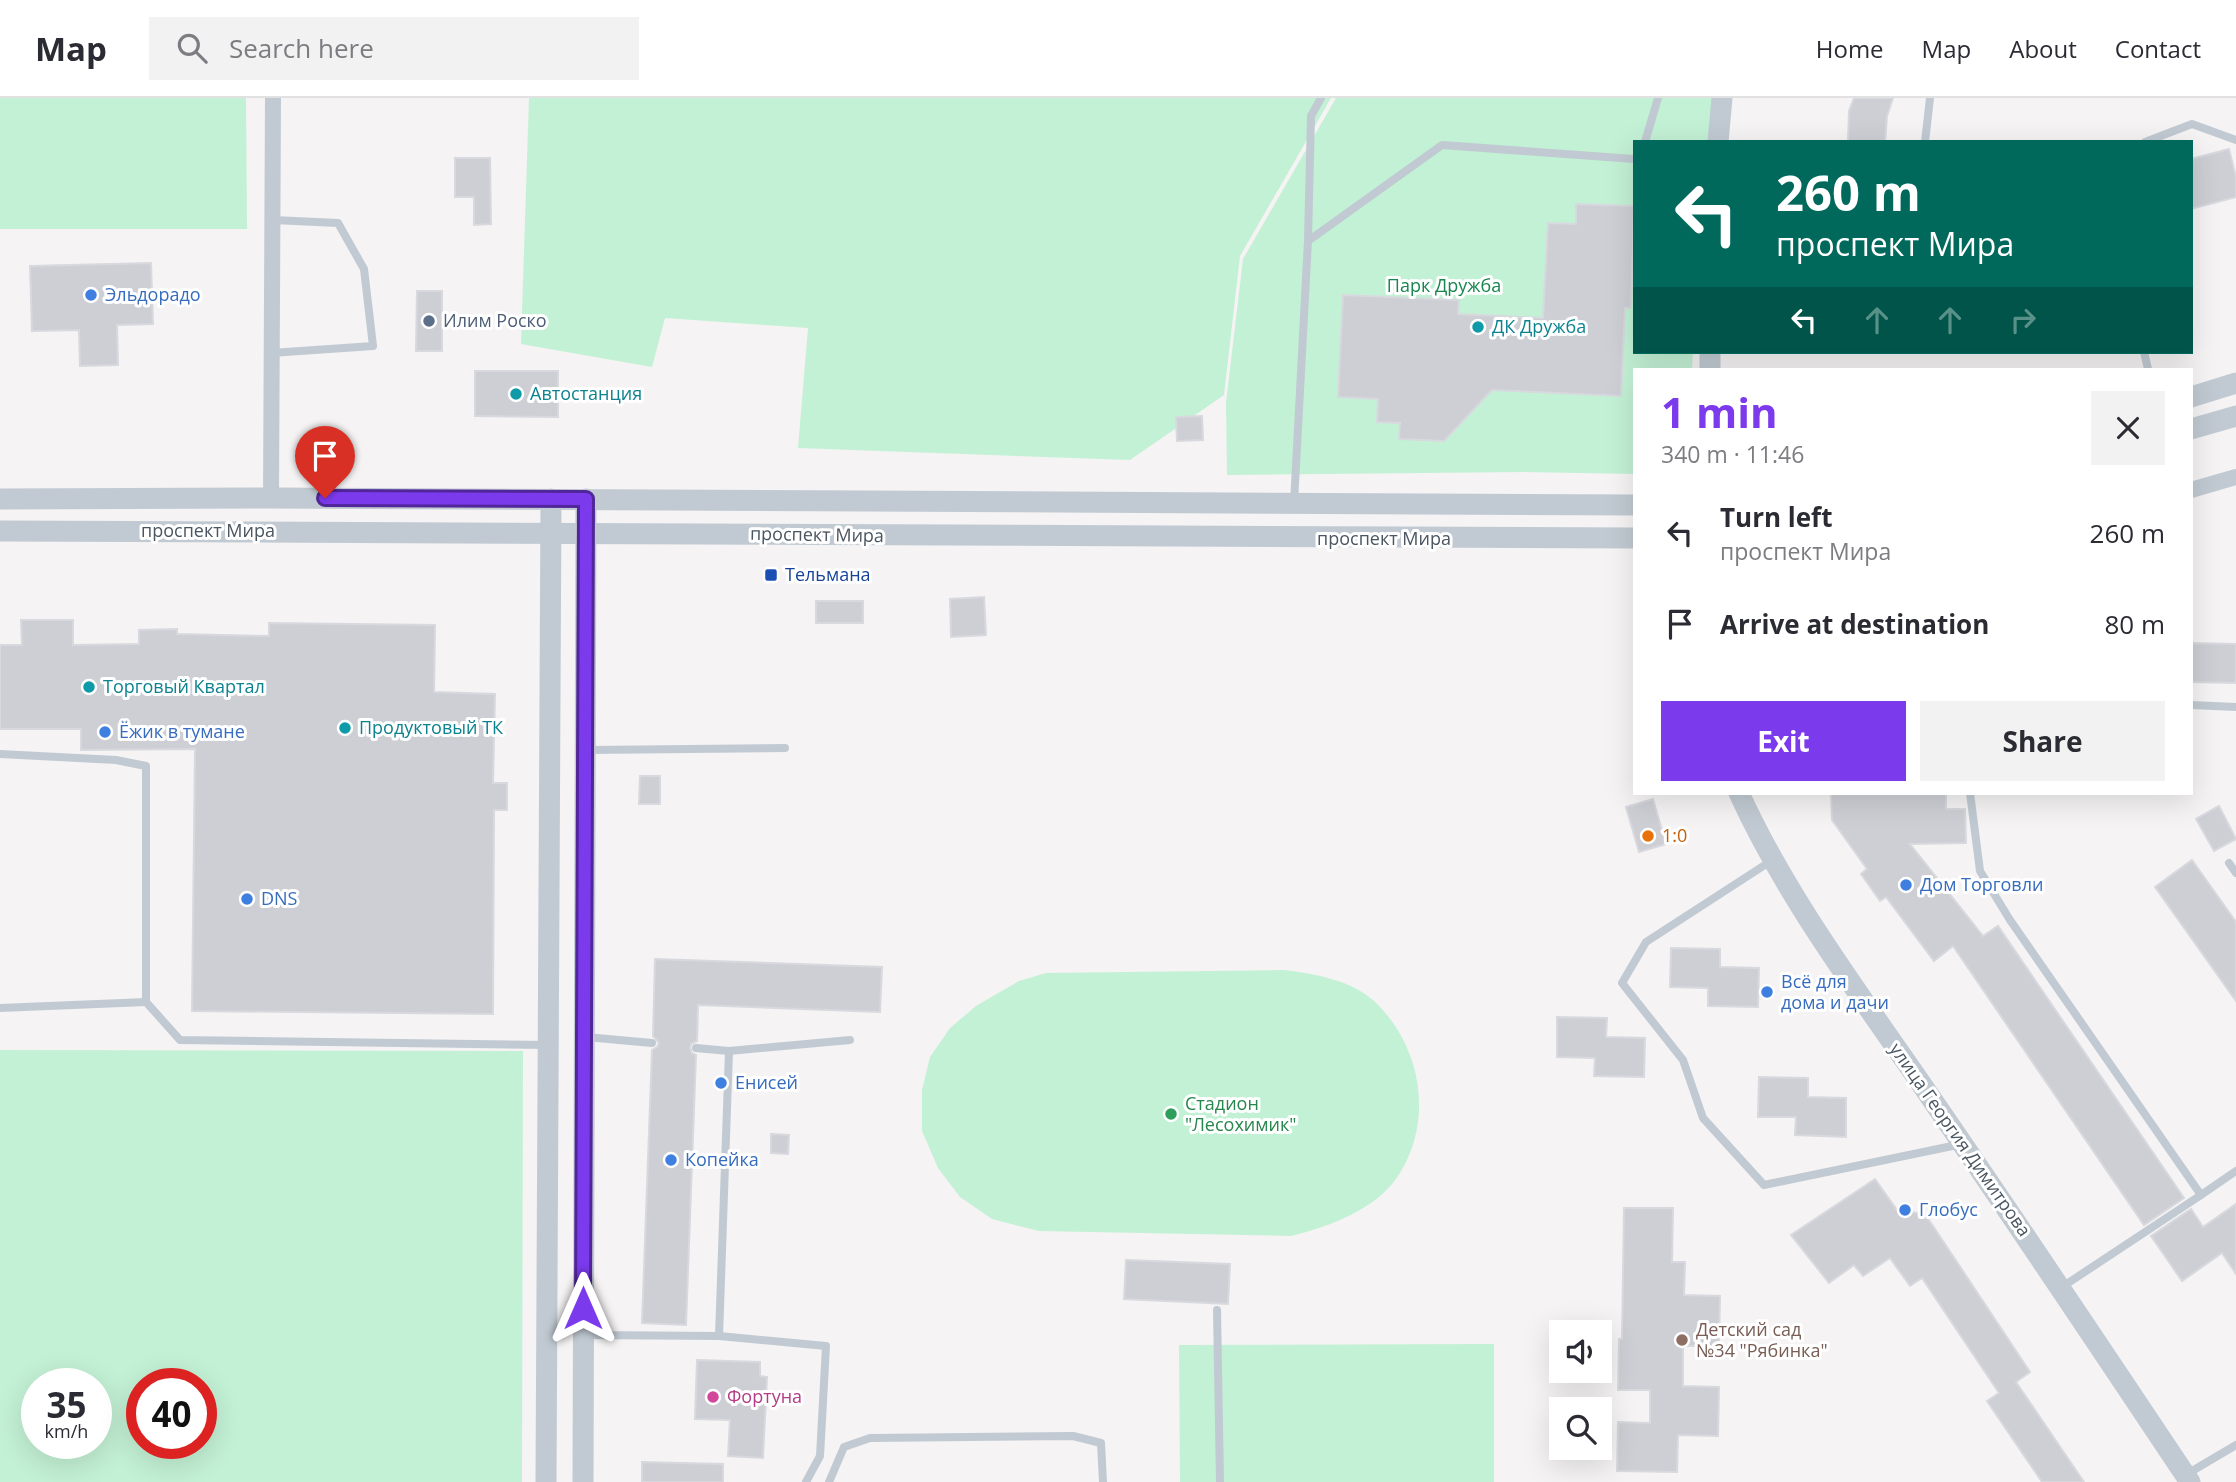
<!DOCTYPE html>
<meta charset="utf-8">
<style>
body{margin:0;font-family:"Open Sans",sans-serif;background:#f2f2f3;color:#2b2b33;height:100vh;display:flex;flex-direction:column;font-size:26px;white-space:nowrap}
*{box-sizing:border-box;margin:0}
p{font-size:23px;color:#7c7c81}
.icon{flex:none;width:38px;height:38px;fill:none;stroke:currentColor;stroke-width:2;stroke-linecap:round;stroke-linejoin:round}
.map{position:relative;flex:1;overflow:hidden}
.side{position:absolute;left:1633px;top:270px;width:560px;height:427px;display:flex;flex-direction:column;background:#fff;border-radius:0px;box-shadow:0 7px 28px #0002}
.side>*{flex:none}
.guide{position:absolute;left:1633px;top:42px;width:560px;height:214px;border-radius:0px;box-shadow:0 7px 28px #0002;background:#00695c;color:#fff;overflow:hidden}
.fabs{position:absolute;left:1549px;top:1222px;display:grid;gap:14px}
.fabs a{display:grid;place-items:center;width:63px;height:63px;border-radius:0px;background:#fff;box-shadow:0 7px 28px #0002;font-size:35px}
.speed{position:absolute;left:21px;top:1270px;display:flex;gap:14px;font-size:35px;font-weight:700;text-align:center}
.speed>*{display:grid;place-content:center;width:91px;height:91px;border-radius:50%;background:#fff;box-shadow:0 7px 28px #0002;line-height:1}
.speed small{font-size:18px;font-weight:400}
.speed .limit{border:10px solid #d22;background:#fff;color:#111}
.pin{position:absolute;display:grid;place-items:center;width:60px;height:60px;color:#fff;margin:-72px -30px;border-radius:50% 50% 50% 0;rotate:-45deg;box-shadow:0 0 7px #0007}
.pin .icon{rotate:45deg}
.me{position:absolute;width:77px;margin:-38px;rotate:0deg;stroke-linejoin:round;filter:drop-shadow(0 0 5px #0008)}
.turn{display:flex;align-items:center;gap:24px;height:147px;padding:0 28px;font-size:32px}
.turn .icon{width:91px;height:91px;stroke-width:2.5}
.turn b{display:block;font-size:49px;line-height:60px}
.lanes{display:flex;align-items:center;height:66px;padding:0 28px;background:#0003;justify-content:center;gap:35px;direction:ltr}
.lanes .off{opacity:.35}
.round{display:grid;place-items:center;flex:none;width:74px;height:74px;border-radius:0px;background:#f2f2f3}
.headline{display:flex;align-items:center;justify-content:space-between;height:119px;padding:0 28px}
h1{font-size:42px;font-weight:700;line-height:52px;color:#7c3aed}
.action{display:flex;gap:14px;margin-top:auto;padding:14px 28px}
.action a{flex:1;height:80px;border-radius:0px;background:#7c3aed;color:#fff;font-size:28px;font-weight:700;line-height:80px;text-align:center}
.action a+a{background:#f2f2f3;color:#2b2b33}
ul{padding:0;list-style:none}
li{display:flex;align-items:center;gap:21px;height:91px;padding:0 28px}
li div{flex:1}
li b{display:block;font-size:26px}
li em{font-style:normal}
header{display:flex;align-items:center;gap:42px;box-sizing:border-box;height:98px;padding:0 35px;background:#fff;border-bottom:2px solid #e1e1e2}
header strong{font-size:33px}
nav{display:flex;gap:38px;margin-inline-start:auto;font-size:24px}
.search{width:490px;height:63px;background:#f2f2f3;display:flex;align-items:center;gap:18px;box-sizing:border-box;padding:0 24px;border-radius:0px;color:#7c7c81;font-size:26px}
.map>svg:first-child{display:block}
</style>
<header>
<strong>Map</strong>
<div class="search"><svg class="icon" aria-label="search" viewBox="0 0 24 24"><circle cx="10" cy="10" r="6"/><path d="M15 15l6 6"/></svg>Search here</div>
<nav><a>Home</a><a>Map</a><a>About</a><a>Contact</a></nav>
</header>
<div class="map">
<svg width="2236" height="1384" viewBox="0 0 2236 1384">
<rect width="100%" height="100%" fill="#f5f3f3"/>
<g fill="#c3f1d5" fill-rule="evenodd">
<polygon points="0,0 246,0 247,131 0,131"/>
<polygon points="529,0 1331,0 1240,158 1224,297 1130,362 798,350 808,230 665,220 652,269 521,246"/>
<polygon points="1336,0 1714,0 1708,44 1634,44 1634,254 1693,254 1692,271 1634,271 1634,376 1524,374 1227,377 1226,305 1243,161"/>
<path d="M 1284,872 C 1315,876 1351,882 1374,903 C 1421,947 1434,1020 1400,1075 C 1378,1111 1331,1128 1291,1138 L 1039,1133 L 992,1121 L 960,1099 L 938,1070 L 922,1033 L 922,992 L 930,959 L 950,930 L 976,908 L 1019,883 L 1046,875 Z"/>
<path d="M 0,952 L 523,953 L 522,1384 L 0,1384 ZM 96,1286 L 96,1346 L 37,1346 L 37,1286 ZM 201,1286 L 201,1346 L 142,1346 L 142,1286 Z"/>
<polygon points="1494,1246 1494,1384 1180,1384 1179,1247"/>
</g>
<g fill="#cdcfd5" stroke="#d7d9de" stroke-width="2">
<polygon points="1854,0 1893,0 1887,18 1885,44 1848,44 1849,13"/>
<polygon points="2229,51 2236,79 2236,99 2191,111 2191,61"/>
<polygon points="455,60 490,60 491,126 474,127 474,99 455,99"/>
<polygon points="1576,106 1634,108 1631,210 1625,210 1621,298 1492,292 1444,343 1399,341 1400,325 1377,324 1378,301 1338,299 1343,197 1459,202 1458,216 1543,220 1548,125 1576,126"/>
<polygon points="151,165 153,226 117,227 118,267 80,268 79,232 32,233 30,168"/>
<polygon points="417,193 442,193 442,253 416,253"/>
<polygon points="475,273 558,273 558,319 475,318"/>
<polygon points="1202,318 1203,342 1177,343 1176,319"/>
<polygon points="984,499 986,537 951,539 950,501"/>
<rect x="816" y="503" width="47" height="22"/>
<polygon points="21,522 73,522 73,547 139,546 139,532 177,531 177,536 269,538 269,525 435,527 434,594 495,596 493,685 507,685 507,712 494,712 493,916 192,913 195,651 81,652 81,631 0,631 0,547 22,547"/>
<polygon points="2191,545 2236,546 2236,585 2191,584"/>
<polygon points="640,678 660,678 660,706 639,706"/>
<polygon points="1831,695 1946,695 1946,711 1965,711 1966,745 1910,746 1983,838 1998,828 2184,1100 2144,1127 1953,848 1934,863 1886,799 1880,803 1861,776 1867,771 1832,722"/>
<polygon points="1653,701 1666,746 1639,754 1626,709"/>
<polygon points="2219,708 2236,741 2214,753 2196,721"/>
<polygon points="2192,762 2236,824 2236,903 2155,789"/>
<polygon points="1671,850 1720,851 1720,869 1759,870 1758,909 1708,908 1708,890 1670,889"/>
<polygon points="655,861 882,869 880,914 698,907 697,943 691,946 690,950 692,955 696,957 686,1227 642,1225 652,952 657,949 659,945 653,938"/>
<polygon points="1557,919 1607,920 1606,939 1645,940 1644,979 1594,978 1595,960 1557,959"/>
<polygon points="1759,979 1808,980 1808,999 1846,1000 1846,1039 1795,1037 1796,1019 1758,1019"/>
<polygon points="771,1036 789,1037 788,1056 771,1055"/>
<polygon points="1875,1081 1897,1112 1925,1116 2030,1274 2016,1284 2084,1384 2042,1384 1987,1303 1999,1295 1922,1180 1910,1188 1890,1160 1863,1178 1854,1167 1829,1185 1791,1137"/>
<polygon points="2236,1106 2236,1176 2222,1155 2182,1183 2151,1138 2191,1111 2203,1129"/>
<polygon points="1624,1110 1673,1110 1672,1164 1685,1164 1684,1197 1720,1198 1719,1248 1683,1248 1683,1288 1719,1289 1718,1338 1678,1337 1677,1374 1617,1373 1618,1324 1650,1325 1650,1292 1618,1292 1619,1241 1622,1241"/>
<polygon points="1126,1162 1230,1166 1228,1206 1124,1201"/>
<polygon points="697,1262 760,1264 760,1278 767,1279 763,1360 728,1358 730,1322 695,1321"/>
<polygon points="642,1364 723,1366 723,1384 642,1384"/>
</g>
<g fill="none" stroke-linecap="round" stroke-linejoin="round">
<g stroke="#c1cad2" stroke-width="8">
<polyline points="1645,44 1658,0"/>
<polyline points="1925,44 1930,0"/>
<polyline points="2145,44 2192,26 2236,42"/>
<polyline points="1308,143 1311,18 1321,0"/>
<polyline points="2144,254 2148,271"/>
<polyline points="271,255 373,248 364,171 338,125 273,122"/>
<polyline points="1294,405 1308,143 1442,47 1634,61"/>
<polyline points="2191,607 2236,609"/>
<polyline points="588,652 785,650"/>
<polyline points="0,656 116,662 146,668 146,904 180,942 546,947"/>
<polyline points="1970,695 1980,773 2010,822 2201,1097 2062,1189"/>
<polyline points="1771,763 1646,844 1622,885 1683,962 1703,1020 1764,1087 1962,1046"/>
<polyline points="2229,765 2236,775"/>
<polyline points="0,910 146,904"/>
<polyline points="586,939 652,945"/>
<polyline points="696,950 729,953 719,1238 826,1248 820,1358 806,1384"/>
<polyline points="729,953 850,942"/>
<polyline points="2201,1097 2236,1073"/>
<polyline points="1217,1212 1220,1384"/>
<polyline points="585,1237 719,1238"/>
<polyline points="2187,1376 2236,1347"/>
<polyline points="829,1384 844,1349 870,1340 1073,1338 1101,1345 1103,1384"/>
</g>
<g stroke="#c1cad2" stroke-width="16">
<polyline points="2191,392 2236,379"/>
<polyline points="271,400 273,0"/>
</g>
<g stroke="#c1cad2" stroke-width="21">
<polyline points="1718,44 1722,0"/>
<polyline points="1710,271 1710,254"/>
<polyline points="2191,299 2236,285"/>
<polyline points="2191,331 2236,318"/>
<polyline points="0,401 271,400 1634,407"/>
<path d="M 0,433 C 545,432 1090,442 1634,440"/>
<path d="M 1739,695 C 1789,805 1865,903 1933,1003 C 2020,1129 2105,1257 2190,1384"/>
<polyline points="546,1384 551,401"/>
<polyline points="583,1384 586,401"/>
</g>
</g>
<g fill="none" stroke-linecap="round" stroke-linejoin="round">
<defs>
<polyline id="route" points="325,400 586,401 583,1210"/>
</defs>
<use href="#route" stroke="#51269a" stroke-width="18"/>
<use href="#route" stroke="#7c3aed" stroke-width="12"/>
</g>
<g fill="#3f7fe0" stroke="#fff" stroke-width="2.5">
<circle cx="91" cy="197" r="7"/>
<circle cx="105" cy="634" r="7"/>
<circle cx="1906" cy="787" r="7"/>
<circle cx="247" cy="801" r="7"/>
<circle cx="1767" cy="894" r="7"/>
<circle cx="721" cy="985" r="7"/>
<circle cx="671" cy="1062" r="7"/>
<circle cx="1905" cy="1112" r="7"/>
</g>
<circle fill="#5c6f8a" stroke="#fff" stroke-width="2.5" cx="429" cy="223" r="7"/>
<g fill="#0f9aa8" stroke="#fff" stroke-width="2.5">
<circle cx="1478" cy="229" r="7"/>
<circle cx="516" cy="296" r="7"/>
<circle cx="89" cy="589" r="7"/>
<circle cx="345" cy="630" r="7"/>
</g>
<rect fill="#1a4fb4" stroke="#fff" stroke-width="2.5" x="764" y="470" width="14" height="14" rx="3.5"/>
<circle fill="#e8710a" stroke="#fff" stroke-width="2.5" cx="1648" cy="738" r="7"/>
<circle fill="#2e9e5b" stroke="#fff" stroke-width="2.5" cx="1171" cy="1016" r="7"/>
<circle fill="#8d6e63" stroke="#fff" stroke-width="2.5" cx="1682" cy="1242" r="7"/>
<circle fill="#d1479c" stroke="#fff" stroke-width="2.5" cx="713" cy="1299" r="7"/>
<g text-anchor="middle" stroke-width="6" stroke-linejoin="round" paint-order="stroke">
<g font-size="18" fill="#17864f" stroke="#fff">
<text x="1444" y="194">Парк Дружба</text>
</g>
<g font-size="18" fill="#366cbe" stroke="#fff" text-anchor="start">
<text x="105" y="203">Эльдорадо</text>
<text x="119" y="640">Ёжик в тумане</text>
<text x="1920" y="793">Дом Торговли</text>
<text x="261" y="807">DNS</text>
<text x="1781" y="890">Всё для<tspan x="1781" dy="21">дома и дачи</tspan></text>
<text x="735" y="991">Енисей</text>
<text x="685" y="1068">Копейка</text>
<text x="1919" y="1118">Глобус</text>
</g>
<g font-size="18" fill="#4e5e75" stroke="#fff" text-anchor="start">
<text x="443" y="229">Илим Роско</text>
</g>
<g font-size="18" fill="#0d838f" stroke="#fff" text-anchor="start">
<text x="1492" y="235">ДК Дружба</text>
<text x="530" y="302">Автостанция</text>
<text x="103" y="595">Торговый Квартал</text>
<text x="359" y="636">Продуктовый ТК</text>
</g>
<g font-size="18" fill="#4a5661" stroke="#fff">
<text x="208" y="439">проспект Мира</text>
<text transform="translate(817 437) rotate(1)" y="6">проспект Мира</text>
<text x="1384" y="447">проспект Мира</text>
<text transform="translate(1960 1042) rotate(55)" y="6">улица Георгия Димитрова</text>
</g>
<g font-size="18" fill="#164399" stroke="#fff" text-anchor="start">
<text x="785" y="483">Тельмана</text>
</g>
<g font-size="18" fill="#c56008" stroke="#fff" text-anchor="start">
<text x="1662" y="744">1:0</text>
</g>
<g font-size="18" fill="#27864d" stroke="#fff" text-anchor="start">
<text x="1185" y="1012">Стадион<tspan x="1185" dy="21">"Лесохимик"</tspan></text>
</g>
<g font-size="18" fill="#785e54" stroke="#fff" text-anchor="start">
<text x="1696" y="1238">Детский сад<tspan x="1696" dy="21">№34 "Рябинка"</tspan></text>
</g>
<g font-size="18" fill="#b23c85" stroke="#fff" text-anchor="start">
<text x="727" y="1305">Фортуна</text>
</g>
</g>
</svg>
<div class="fabs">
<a><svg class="icon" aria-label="sound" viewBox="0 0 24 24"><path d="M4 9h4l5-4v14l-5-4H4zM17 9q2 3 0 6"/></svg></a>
<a><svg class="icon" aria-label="search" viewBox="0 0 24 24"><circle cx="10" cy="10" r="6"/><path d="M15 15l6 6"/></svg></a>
</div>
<div class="speed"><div>35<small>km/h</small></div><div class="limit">40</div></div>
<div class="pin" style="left:325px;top:400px;background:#d93025"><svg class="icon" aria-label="arrive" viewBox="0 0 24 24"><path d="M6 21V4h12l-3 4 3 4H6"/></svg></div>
<svg class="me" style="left:583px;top:1210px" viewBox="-20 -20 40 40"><path d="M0-17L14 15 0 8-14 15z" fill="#7c3aed" stroke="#fff" stroke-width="4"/></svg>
<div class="guide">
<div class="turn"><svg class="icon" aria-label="left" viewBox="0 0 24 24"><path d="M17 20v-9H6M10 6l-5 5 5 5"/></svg><div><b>260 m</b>проспект Мира</div></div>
<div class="lanes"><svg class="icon" aria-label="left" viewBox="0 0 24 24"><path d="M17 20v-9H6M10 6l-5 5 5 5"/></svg><svg class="icon off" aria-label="ahead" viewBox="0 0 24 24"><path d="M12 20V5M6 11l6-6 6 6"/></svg><svg class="icon off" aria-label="ahead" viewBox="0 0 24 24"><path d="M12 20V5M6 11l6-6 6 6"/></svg><svg class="icon off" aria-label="right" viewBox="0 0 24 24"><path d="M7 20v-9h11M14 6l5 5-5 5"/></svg></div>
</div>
<section class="side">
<div class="headline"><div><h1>1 min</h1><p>340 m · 11:46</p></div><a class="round"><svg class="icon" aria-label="close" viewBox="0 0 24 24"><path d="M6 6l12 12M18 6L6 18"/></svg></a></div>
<ul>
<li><svg class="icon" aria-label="left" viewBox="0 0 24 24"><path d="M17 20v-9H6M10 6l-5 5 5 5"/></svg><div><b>Turn left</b><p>проспект Мира</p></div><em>260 m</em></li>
<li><svg class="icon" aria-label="arrive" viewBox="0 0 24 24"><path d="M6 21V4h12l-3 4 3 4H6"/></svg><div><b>Arrive at destination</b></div><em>80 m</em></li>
</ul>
<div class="action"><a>Exit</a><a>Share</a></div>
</section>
</div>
